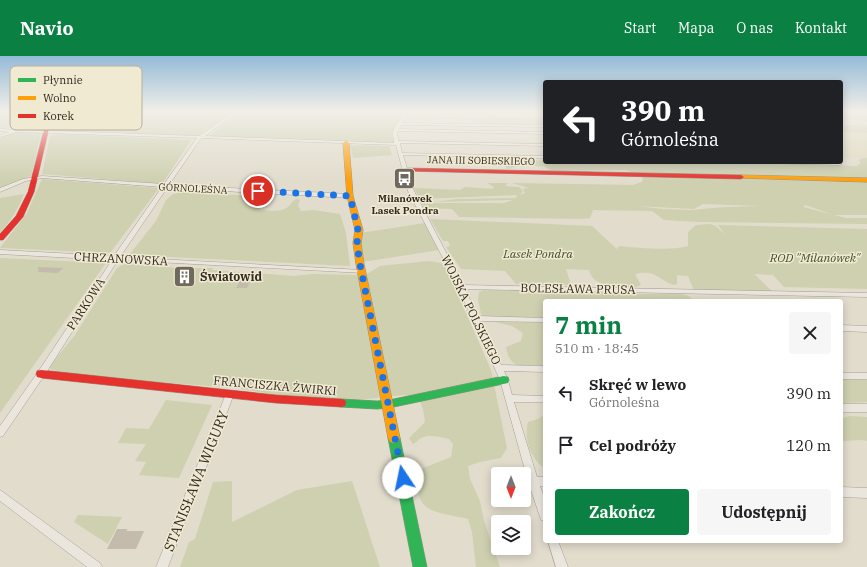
<!DOCTYPE html>
<html lang="pl">
<meta charset="utf-8">
<style>
body{margin:0;font-family:"IBM Plex Serif",serif;background:#f6f6f6;color:#202124;height:100vh;display:flex;flex-direction:column;font-size:15px;white-space:nowrap}
*{box-sizing:border-box;margin:0}
p{font-size:13px;color:#757577}
.icon{flex:none;width:22px;height:22px;fill:none;stroke:currentColor;stroke-width:2;stroke-linecap:round;stroke-linejoin:round}
.map{position:relative;flex:1;overflow:hidden}
.panel{position:absolute;left:543px;top:243px;width:300px;height:244px;display:flex;flex-direction:column;background:#fff;border-radius:4px;box-shadow:0 2px 10px #0003}
.panel>*{flex:none}
.hud{position:absolute;left:543px;top:24px;width:300px;height:84px;border-radius:4px;box-shadow:0 2px 10px #0003;background:#202124;color:#fff;overflow:hidden}
.needle{width:26px;rotate:180deg}
.controls{position:absolute;left:491px;top:411px;display:grid;gap:8px}
.controls a{display:grid;place-items:center;width:40px;height:40px;border-radius:4px;background:#fff;box-shadow:0 2px 10px #0003;font-size:20px}
.pin{position:absolute;display:grid;place-items:center;width:34px;height:34px;color:#fff;margin:-17px;border:2px solid #fff;border-radius:50%;box-shadow:0 1px 4px #0007}
.me{position:absolute;width:44px;margin:-22px;rotate:349deg;stroke-linejoin:round;filter:drop-shadow(0 0 3px #0008)}
.turn{display:flex;align-items:center;gap:14px;height:84px;padding:0 12px;font-size:18px}
.turn .icon{width:52px;height:52px;stroke-width:2.5}
.turn b{display:block;font-size:28px;line-height:34px}
.round{display:grid;place-items:center;flex:none;width:42px;height:42px;border-radius:4px;background:#f6f6f6}
.head{display:flex;align-items:center;justify-content:space-between;height:68px;padding:0 12px}
h1{font-size:24px;font-weight:700;line-height:30px;color:#0b8043}
.primary-button{display:flex;gap:8px;margin-top:auto;padding:8px 12px}
.primary-button a{flex:1;height:46px;border-radius:4px;background:#0b8043;color:#fff;font-size:16px;font-weight:700;line-height:46px;text-align:center}
.primary-button a+a{background:#f6f6f6;color:#202124}
ul{padding:0;list-style:none}
li{display:flex;align-items:center;gap:12px;height:52px;padding:0 12px}
li div{flex:1}
li b{display:block;font-size:15px}
li em{font-style:normal}
header{display:flex;align-items:center;gap:24px;box-sizing:border-box;height:56px;padding:0 20px;background:#0b8043;color:#fff}
header strong{font-size:19px}
nav{display:flex;gap:22px;margin-inline-start:auto;font-size:14px}
.map>svg:first-child{display:block}
</style>
<header>
<strong>Navio</strong>
<nav><a>Start</a><a>Mapa</a><a>O nas</a><a>Kontakt</a></nav>
</header>
<div class="map">
<svg width="867" height="511" viewBox="0 0 867 511">
<rect width="100%" height="100%" fill="#e1dccc"/>
<polygon fill="#dfdabe" points="841,76 867,77 867,102 841,102"/>
<g fill="#ced0b0" fill-rule="evenodd">
<polygon points="0,55 46,55 43,64 18,73 0,72"/>
<polygon points="56,55 235,55 198,80 49,74"/>
<polygon points="241,55 407,55 396,69 392,79 394,87 209,80"/>
<path d="M 415,55 L 465,55 L 465,57 L 462,60 C 453,60 445,59 436,58 C 429,57 422,59 414,57 Z"/>
<polygon points="841,55 867,55 867,65 841,63"/>
<polygon points="413,60 482,62 487,60 545,62 545,68 485,68 471,64 453,63 408,64 410,61"/>
<polygon points="841,69 867,69 867,77 841,76"/>
<polygon points="17,76 41,77 31,120 0,132 0,82"/>
<polygon points="59,78 191,84 162,128 42,118 50,80"/>
<polygon points="350,89 389,90 392,99 353,102"/>
<path d="M 863,102 L 867,102 L 867,159 L 834,159 L 808,150 L 805,149 L 803,151 L 846,162 L 867,162 L 867,168 L 699,166 L 664,164 L 652,155 L 593,154 L 590,162 L 580,163 L 459,161 L 452,153 L 424,152 L 422,147 L 504,147 L 514,144 L 434,146 L 457,143 L 515,142 L 518,139 L 420,143 L 414,132 L 460,134 L 465,131 L 492,133 L 494,131 L 487,127 L 508,127 L 505,130 L 519,131 L 523,135 L 520,139 L 525,137 L 523,133 L 529,132 L 512,127 L 633,129 L 642,126 L 643,122 L 637,118 L 626,114 L 555,115 L 550,114 L 544,110 C 536,111 528,109 520,109 C 515,109 513,113 507,113 L 505,109 C 517,104 532,105 545,104 L 545,106 L 722,106 L 857,110 L 861,107 L 858,104 ZM 703,148 L 763,150 L 726,151 L 691,154 L 663,153 L 636,150 L 694,153 Z"/>
<polygon points="42,123 159,132 110,197 0,192 27,157"/>
<path d="M 183,136 L 251,140 L 259,149 L 260,154 C 268,154 281,157 288,151 C 292,147 292,145 297,143 L 300,144 L 298,149 L 301,155 L 314,154 L 340,158 L 346,177 L 350,210 L 129,199 L 156,165 L 166,144 L 173,138 Z"/>
<path d="M 24,138 C 18,153 11,165 0,176 L 0,142 Z"/>
<path d="M 430,163 L 592,170 L 619,195 L 617,192 L 620,190 C 638,192 671,195 688,190 L 688,176 L 696,169 L 710,168 L 716,170 L 725,179 L 718,169 L 867,173 L 867,233 L 784,231 L 773,219 L 754,218 L 774,237 L 694,235 L 688,220 L 677,219 L 677,228 L 674,229 C 656,223 657,213 635,218 L 641,229 C 627,236 592,232 589,214 L 566,213 L 571,229 L 516,228 L 505,215 L 461,213 L 446,191 L 450,190 L 448,185 L 443,185 Z"/>
<polygon points="425,167 439,194 363,206 360,177"/>
<polygon points="0,202 106,207 0,357"/>
<path d="M 429,205 L 441,207 L 447,214 L 491,314 L 507,392 L 501,402 L 480,406 L 468,410 L 470,423 L 480,445 L 484,465 L 500,511 L 476,511 L 472,476 L 468,463 C 435,455 409,458 421,413 L 451,401 L 453,388 L 449,383 C 440,381 430,378 421,382 C 418,384 417,386 413,388 L 409,382 L 425,366 L 423,353 L 418,340 L 403,339 L 358,344 L 283,340 L 235,332 L 90,321 L 52,314 L 49,311 L 75,279 L 117,212 L 124,208 L 193,213 L 195,212 L 213,212 L 212,214 L 294,220 L 313,218 L 356,219 L 367,218 L 380,210 Z"/>
<path d="M 486,233 L 596,235 L 614,238 L 682,238 L 689,240 L 693,244 L 545,245 L 545,310 C 525,310 510,315 506,291 L 521,285 L 523,277 L 512,270 L 491,265 L 481,258 L 478,243 L 479,236 Z"/>
<polygon points="841,323 867,324 867,346 841,347"/>
<polygon points="166,344 212,349 179,422 139,419 146,406 135,405 146,388 118,387 126,372 149,373"/>
<path d="M 545,358 L 545,413 C 530,402 524,384 528,366 L 538,363 Z"/>
<polygon points="849,360 867,361 867,385 863,384 841,385 841,363"/>
<polygon points="232,425 232,466 297,434 352,425 380,511 180,511 189,486 195,483 213,426"/>
<polygon points="78,459 122,461 108,488 74,466"/>
</g>
<g fill="#c4bbad">
<polygon points="38,211 63,212 58,217 38,216"/>
<polygon points="184,218 194,219 188,227 174,226 179,219"/>
<polygon points="240,225 250,226 247,232 236,232"/>
<polygon points="117,473 128,473 126,475 144,475 136,493 107,493"/>
</g>
<g fill="none" stroke-linecap="round" stroke-linejoin="round">
<defs>
<g id="street">
<path d="M 235,55 L 239,55 L 205,80 L 394,87 C 394,84 393,80 393,77 C 394,69 402,61 407,55 L 411,55 L 402,67 L 545,69 L 545,71 L 401,69 L 399,73 L 545,76 L 545,78 L 398,75 L 397,78 L 399,85 L 545,88 L 545,90 L 400,87 L 402,97 L 545,100 L 545,102 L 403,99 L 414,135 L 463,229 L 867,237 L 867,241 L 465,233 L 478,260 L 545,262 L 545,266 L 480,265 L 501,309 L 545,310 L 545,316 L 504,315 L 508,324 L 512,339 L 545,340 L 545,346 L 514,346 L 537,421 L 545,421 L 545,431 L 540,430 L 545,444 L 545,465 L 541,464 L 528,425 L 500,324 L 458,231 L 408,135 L 396,89 L 202,82 L 199,85 L 169,129 L 350,138 L 353,140 L 350,142 L 167,132 L 120,201 L 362,214 L 365,216 L 364,217 L 118,204 L 44,320 L 3,380 L 0,381 L 0,370 L 38,316 L 112,204 L 0,198 L 0,194 L 114,200 L 162,131 L 42,122 L 26,125 L 0,136 L 0,132 L 23,123 L 42,120 L 164,128 L 197,82 L 15,76 L 14,77 L 0,81 L 0,79 L 10,76 L 0,75 L 0,73 L 21,74 L 22,72 L 48,63 L 49,63 L 49,65 L 25,74 L 200,80 Z"/>
<polygon points="523,55 545,55 545,56 525,56"/>
<polygon points="762,106 840,107 842,108 840,109 764,107"/>
<polygon points="841,269 867,270 867,276 841,275"/>
<rect x="841" y="317" width="26" height="6"/>
<polygon points="230,335 233,336 234,338 168,511 156,511 226,338 227,336"/>
<rect x="841" y="348" width="26" height="8"/>
<polygon points="841,431 867,432 867,442 841,441"/>
<polygon points="0,434 3,436 100,507 102,511 87,511 0,445"/>
<polygon points="548,485 558,485 568,511 556,511"/>
</g>
<g id="fast">
<polygon points="504,320 508,321 509,324 508,327 389,352 377,353 341,351 337,350 336,347 337,344 341,343 377,345 389,344"/>
<polygon points="394,377 398,378 400,382 427,511 413,511 388,382 390,378"/>
</g>
<g id="slow">
<polygon points="346,85 349,87 353,140 363,174 361,187 364,208 400,382 398,386 394,387 390,386 388,382 356,208 353,187 355,174 347,140 343,87"/>
<polygon points="741,119 867,122 867,126 739,122 739,120"/>
</g>
<g id="jam">
<polygon points="49,55 53,55 34,136 23,161 3,184 0,184 0,178 16,160 28,136"/>
<polygon points="406,112 741,119 744,121 741,123 404,115 404,113"/>
<polygon points="41,314 276,339 341,343 345,344 346,347 345,350 341,351 276,347 41,322 37,321 36,318 37,315"/>
</g>
</defs>
<use href="#street" stroke="#a6a195" stroke-width="1"/>
<use href="#fast" stroke="#969085" stroke-width="1"/>
<use href="#slow" stroke="#969085" stroke-width="1"/>
<use href="#jam" stroke="#969085" stroke-width="1"/>
<use href="#street" fill="#eae6dd" fill-rule="evenodd"/>
<use href="#fast" fill="#30b455" fill-rule="evenodd"/>
<use href="#slow" fill="#ff9f0a" fill-rule="evenodd"/>
<use href="#jam" fill="#e5322d" fill-rule="evenodd"/>
</g>
<linearGradient id="sky" x2="0" y2="1"><stop stop-color="#94bbd7"/><stop offset="0.44" stop-color="#f2efe8"/><stop offset="1" stop-color="#f2efe8" stop-opacity="0"/></linearGradient>
<rect width="867" height="126" fill="url(#sky)"/>
<g fill="none" stroke-linecap="round" stroke-linejoin="round">
<polyline stroke="#1a73e8" stroke-width="7" stroke-dasharray="0 12.6" points="258,135 350,140 358,174 357,188 360,208 403,422"/>
</g>
<defs>
<symbol id="bus-square" viewBox="-11 -11 22 22"><rect x="-9" y="-9" width="18" height="18" rx="4" fill="#70685c" stroke="#f1ead3"/><path d="M-5-6H5V4H4V6H2V4H-2V6H-4V4H-5ZM-3.5-4V0h7V-4ZM-3.5 1.2v1.5H-2V1.2ZM2 1.2v1.5H3.5V1.2Z" fill="#fff"/></symbol>
<symbol id="building-square" viewBox="-11 -11 22 22"><rect x="-9" y="-9" width="18" height="18" rx="4" fill="#70685c" stroke="#f1ead3"/><path d="M-4-6H4V6H1V3H-1V6H-4ZM-2.5-4.3h1.7v1.8h-1.7ZM.8-4.3h1.7v1.8H.8ZM-2.5-1h1.7V.8h-1.7ZM.8-1h1.7V.8H.8Z" fill="#fff"/></symbol>
</defs>
<g fill-rule="evenodd">
<use href="#bus-square" x="392" y="110" width="25" height="25"/>
<use href="#building-square" x="172" y="208" width="25" height="25"/>
</g>
<g text-anchor="middle" stroke-width="3" stroke-linejoin="round" paint-order="stroke">
<g font-size="10" fill="#332a1f" stroke="#f1ead3">
<text transform="translate(481 104) rotate(1)" y="4">JANA III SOBIESKIEGO</text>
<text transform="translate(193 132) rotate(3)" y="4">GÓRNOLEŚNA</text>
</g>
<g font-size="10" font-weight="bold" fill="#332a1f" stroke="#f1ead3">
<text x="405" y="146">Milanówek<tspan x="405" dy="12">Lasek Pondra</tspan></text>
</g>
<g font-size="12" font-style="italic" fill="#424e27" stroke="#f1ead3">
<text x="538" y="202">Lasek Pondra</text>
<text x="815" y="206">ROD "Milanówek"</text>
</g>
<g font-size="12" fill="#332a1f" stroke="#f1ead3">
<text transform="translate(121 203) rotate(3)" y="4">CHRZANOWSKA</text>
<text transform="translate(578 233) rotate(1)" y="4">BOLESŁAWA PRUSA</text>
<text transform="translate(86 248) rotate(-57)" y="4">PARKOWA</text>
<text transform="translate(471 254) rotate(64)" y="4">WOJSKA POLSKIEGO</text>
<text transform="translate(275 330) rotate(5)" y="4">FRANCISZKA ŻWIRKI</text>
</g>
<g font-size="12" font-weight="bold" fill="#332a1f" stroke="#f1ead3" text-anchor="start">
<text x="200" y="225">Światowid</text>
</g>
<g font-size="14" fill="#332a1f" stroke="#f1ead3">
<text transform="translate(196 425) rotate(-68)" y="5">STANISŁAWA WIGURY</text>
</g>
</g>
<rect x="10" y="10" width="132" height="64" rx="6" fill="#f1ead3" stroke="#b8b09d" stroke-width="1"/>
<rect x="18" y="22" width="18" height="4" fill="#30b455"/>
<rect x="18" y="40" width="18" height="4" fill="#ff9f0a"/>
<rect x="18" y="58" width="18" height="4" fill="#e5322d"/>
<g font-size="11" fill="#332a1f">
<text x="43" y="28">Płynnie</text>
<text x="43" y="46">Wolno</text>
<text x="43" y="64">Korek</text>
</g>
</svg>
<div class="controls">
<a><svg class="needle" viewBox="-14 -14 28 28"><path d="M0-13l5 13h-10z" fill="#e53935"/><path d="M0 13l5-13h-10z" fill="#757577"/></svg></a>
<a><svg class="icon" aria-label="layers" viewBox="0 0 24 24"><path d="M12 4l9 5-9 5-9-5zM3 14l9 5 9-5"/></svg></a>
</div>
<div class="pin" style="left:258px;top:135px;background:#d93025"><svg class="icon" aria-label="arrive" viewBox="0 0 24 24"><path d="M6 21V4h12l-3 4 3 4H6"/></svg></div>
<svg class="me" style="left:403px;top:422px" viewBox="-20 -20 40 40"><circle r="19" fill="#fff"/><path d="M0-13L10 11 0 6-10 11z" fill="#1a73e8"/></svg>
<div class="hud">
<div class="turn"><svg class="icon" aria-label="left" viewBox="0 0 24 24"><path d="M17 20v-9H6M10 6l-5 5 5 5"/></svg><div><b>390 m</b>Górnoleśna</div></div>
</div>
<section class="panel">
<div class="head"><div><h1>7 min</h1><p>510 m · 18:45</p></div><a class="round"><svg class="icon" aria-label="close" viewBox="0 0 24 24"><path d="M6 6l12 12M18 6L6 18"/></svg></a></div>
<ul>
<li><svg class="icon" aria-label="left" viewBox="0 0 24 24"><path d="M17 20v-9H6M10 6l-5 5 5 5"/></svg><div><b>Skręć w lewo</b><p>Górnoleśna</p></div><em>390 m</em></li>
<li><svg class="icon" aria-label="arrive" viewBox="0 0 24 24"><path d="M6 21V4h12l-3 4 3 4H6"/></svg><div><b>Cel podróży</b></div><em>120 m</em></li>
</ul>
<div class="primary-button"><a>Zakończ</a><a>Udostępnij</a></div>
</section>
</div>
